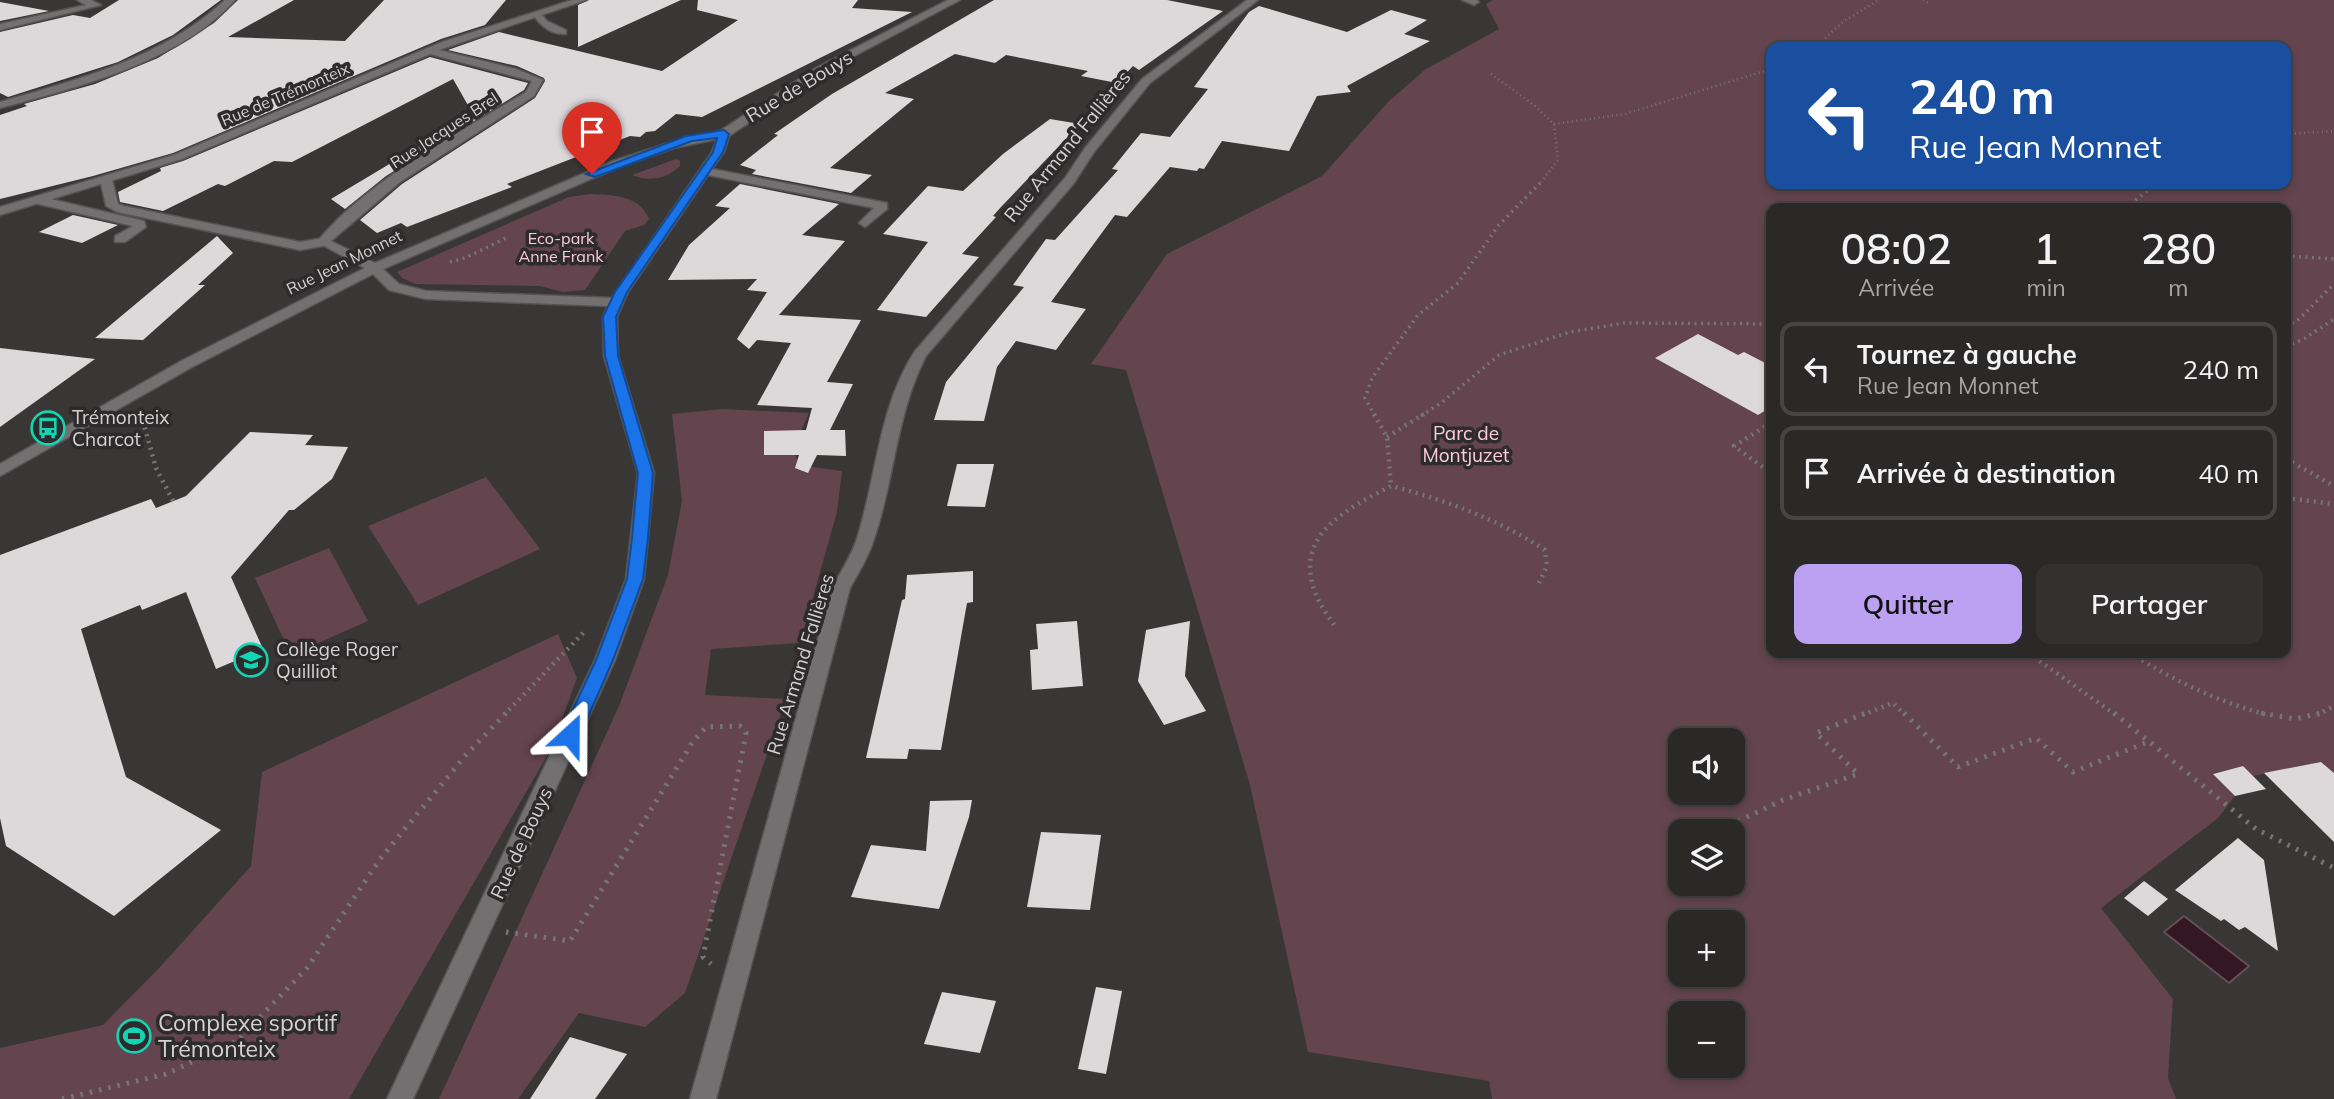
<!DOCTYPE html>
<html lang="fr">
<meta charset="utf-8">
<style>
body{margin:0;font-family:Mulish,sans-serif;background:#333030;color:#f1f3f6;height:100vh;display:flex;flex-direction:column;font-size:26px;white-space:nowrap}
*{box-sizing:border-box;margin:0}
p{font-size:23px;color:#a6a6a8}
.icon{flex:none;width:38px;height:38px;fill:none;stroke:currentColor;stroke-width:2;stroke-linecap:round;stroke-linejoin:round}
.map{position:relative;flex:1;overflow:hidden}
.drawer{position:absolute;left:1766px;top:203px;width:525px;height:455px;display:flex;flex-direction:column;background:#2b2828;border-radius:14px;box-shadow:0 4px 10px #0003,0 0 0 2px #474445}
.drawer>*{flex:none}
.guide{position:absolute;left:1766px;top:42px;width:525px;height:147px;border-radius:14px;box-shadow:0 4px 10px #0003,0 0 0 2px #474445;background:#1a4fa0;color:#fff;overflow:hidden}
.buttons{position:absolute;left:1668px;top:728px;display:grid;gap:14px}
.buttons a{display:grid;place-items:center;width:77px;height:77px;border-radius:14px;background:#2b2828;box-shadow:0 4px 10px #0003,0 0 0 2px #474445;font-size:35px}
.pin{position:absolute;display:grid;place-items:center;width:60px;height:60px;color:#fff;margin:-72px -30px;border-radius:50% 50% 50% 0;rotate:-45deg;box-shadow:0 0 7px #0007}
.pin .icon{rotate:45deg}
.me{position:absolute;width:77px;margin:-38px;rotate:24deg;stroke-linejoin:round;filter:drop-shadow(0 0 5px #0008)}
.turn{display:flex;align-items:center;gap:24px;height:147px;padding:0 28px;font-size:32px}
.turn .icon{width:91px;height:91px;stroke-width:2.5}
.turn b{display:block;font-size:49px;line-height:60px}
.eta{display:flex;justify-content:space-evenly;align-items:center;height:119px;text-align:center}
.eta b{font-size:42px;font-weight:600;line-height:49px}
.cta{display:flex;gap:14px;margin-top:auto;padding:14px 28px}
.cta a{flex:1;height:80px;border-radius:14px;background:#bca0f2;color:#111;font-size:28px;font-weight:600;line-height:80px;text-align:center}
.cta a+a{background:#333030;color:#f1f3f6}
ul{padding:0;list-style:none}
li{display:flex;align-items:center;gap:21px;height:94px;margin:0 14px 10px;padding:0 14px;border:4px solid #474445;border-radius:14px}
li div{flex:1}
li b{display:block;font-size:26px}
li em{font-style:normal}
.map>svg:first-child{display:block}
</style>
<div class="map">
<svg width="2334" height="1099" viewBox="0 0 2334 1099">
<rect width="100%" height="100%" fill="#393636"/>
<g fill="#63444f" fill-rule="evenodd">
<path d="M 1493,0 L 2334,0 L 2334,773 L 2321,762 L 2253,776 L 2243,766 L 2213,773 L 2235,796 L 2218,818 L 2101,908 L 2173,999 L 2168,1078 L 2176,1099 L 1492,1099 L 1489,1081 L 1308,1052 L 1250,785 L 1126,370 L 1091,364 L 1167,254 L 1322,176 L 1389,101 L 1426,69 L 1499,29 L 1486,4 ZM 1771,47 L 2286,47 L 2286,184 L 1771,184 ZM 1771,208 L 2286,208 L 2286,653 L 1771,653 ZM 1680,740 L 1732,740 L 1732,793 L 1680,793 ZM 1680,831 L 1732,831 L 1732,884 L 1680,884 ZM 1680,922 L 1732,922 L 1732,975 L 1680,975 ZM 1680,1013 L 1732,1013 L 1732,1066 L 1680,1066 Z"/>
<path d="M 676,159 L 680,161 L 680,166 C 667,179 648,182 632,175 Z"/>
<path d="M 590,194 C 614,195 639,195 649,219 L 644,225 L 625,231 L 585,290 L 563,292 L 540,286 L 415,284 L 402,278 L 397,272 L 569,197 Z"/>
<polygon points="723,409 809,413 793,449 799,465 842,471 837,512 800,643 711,649 705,695 786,699 685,993 645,1027 579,1013 518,1099 439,1099 619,706 668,575 682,501 672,414"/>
<polygon points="486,477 540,549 418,605 368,526"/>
<polygon points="329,548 368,621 291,655 255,578"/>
<polygon points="558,634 577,678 551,749 349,1099 0,1099 0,1048 103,1025 161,966 251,866 262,772"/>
</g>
<polygon fill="#331722" stroke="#634f56" stroke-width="2" points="2184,916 2249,966 2229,983 2164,932"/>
<g fill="#ddd9db">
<polygon points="119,0 221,0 173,35 118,62 8,97 0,93 0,32 73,15 90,18"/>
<polygon points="238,0 294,0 228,37 345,41 384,0 506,0 485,25 441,39 173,153 93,176 0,199 0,115 27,106 24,104 95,84 158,58 214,23"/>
<polygon points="589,0 681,0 578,47 578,5"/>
<polygon points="698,0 858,0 852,8 912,12 702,117 676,114 655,131 646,132 640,137 630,136 507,184 512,187 407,227 401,223 377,233 360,220 402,184 535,98 545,81 544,78 517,66 448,50 499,32 662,71 738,20 697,10"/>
<polygon points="994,0 1167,0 1223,11 1139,70 1133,66 1117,83 1081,76 1088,71 1006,55 995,63 955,54 885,93 914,99 830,168 872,175 851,193 752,174 756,170 740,165 778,135 774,134 832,94"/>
<polygon points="0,2 49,11 0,21"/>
<polygon points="1259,6 1347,32 1391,10 1427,20 1404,34 1430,41 1347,86 1351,92 1317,96 1289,151 1222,141 1204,169 1199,168 1197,171 1170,167 1127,217 1115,215 1051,302 1086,309 1056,350 1016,341 997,367 984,421 934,420 946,382 1024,287 1013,285 1046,239 1055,240 1118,170 1112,169 1141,133 1170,137 1208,89 1194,87 1249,12"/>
<polygon points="430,57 528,83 524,90 386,176 345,209 331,199 473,114 453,79 292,162 274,161 225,186 218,184 163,211 120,202 118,192 161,171 160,168 183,161"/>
<polygon points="1050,119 1080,124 1001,207 993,216 996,217 962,254 979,257 926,317 877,310 928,242 883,234 928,186 963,191 1003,154"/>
<polygon points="740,184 839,204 802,235 845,241 779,315 861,320 827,382 853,384 830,430 845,430 846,456 817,455 808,473 795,468 799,455 764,455 764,431 806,430 812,408 757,405 791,343 757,340 749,349 737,339 767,292 747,290 757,279 668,280 689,245 730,208 715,206"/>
<polygon points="73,215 118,225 82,243 39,232"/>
<polygon points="217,236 233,253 198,285 205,285 143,340 95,338"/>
<polygon points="1698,334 1738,355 1744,352 1771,366 1771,407 1758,415 1655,358"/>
<polygon points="0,348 95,359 0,427"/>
<polygon points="250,432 313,435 305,445 348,447 332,479 294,510 289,510 231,577 263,649 216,669 186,592 142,610 140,605 81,629 126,777 221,830 114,916 6,846 0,818 0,555 151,499 156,508 186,496"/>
<polygon points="957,464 994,464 985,507 947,506"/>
<polygon points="973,571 973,602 967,603 941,750 909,749 907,759 866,758 902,600 905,599 907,575"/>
<polygon points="1077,621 1083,686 1032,690 1030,650 1038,649 1036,624"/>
<polygon points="1190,621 1185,676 1206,711 1164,725 1138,681 1146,630"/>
<polygon points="2321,762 2334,773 2334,842 2264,773"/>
<polygon points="2243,766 2266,789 2235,796 2213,774"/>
<polygon points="972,800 969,817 939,909 851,897 871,845 926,851 930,801"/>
<polygon points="1041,832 1101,835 1090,910 1027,907"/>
<polygon points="2238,838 2264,860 2278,951 2245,927 2239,930 2224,919 2221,921 2175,890"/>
<polygon points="2144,881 2168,899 2148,916 2124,898"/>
<polygon points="1096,987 1122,991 1106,1074 1078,1069"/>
<polygon points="942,992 996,1001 980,1053 924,1044"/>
<polygon points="570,1037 627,1054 595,1099 530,1099"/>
</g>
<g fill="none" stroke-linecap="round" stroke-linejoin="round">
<defs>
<g id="lane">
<polygon points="77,0 91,0 101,5 0,30 0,24 86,5"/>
<path d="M 538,11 L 547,21 L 566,30 L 566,34 C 552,35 540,26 533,14 Z"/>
<polygon points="106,175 112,179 118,204 124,206 300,242 323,238 329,242 328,245 300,250 117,212 106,206 100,179"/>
<polygon points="38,196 144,221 146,227 125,242 115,242 115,236 133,226 34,203 34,197"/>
</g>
<g id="street">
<path d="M 225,0 L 235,0 C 181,61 77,88 0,108 L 0,102 C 79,79 163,58 225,0 Z"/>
<path d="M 572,0 L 586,0 L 439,50 L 516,69 L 543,80 L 534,96 L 400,182 L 331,241 L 375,263 L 613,161 L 666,144 L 720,131 L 816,68 L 948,0 L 960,0 L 824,72 L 729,136 L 724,152 L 712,169 L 887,203 L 887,209 L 865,227 L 859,223 L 874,208 L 708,175 L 628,292 L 617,317 L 618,356 L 654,473 L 644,579 L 615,660 L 413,1099 L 387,1099 L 595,660 L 626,579 L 638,473 L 604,356 L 603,317 L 608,306 L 426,299 L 389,290 L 373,274 L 194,366 L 0,476 L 0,464 L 183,360 L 365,268 L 317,242 C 366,181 459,133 526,92 L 532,81 L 430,54 L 182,159 L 0,215 L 0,207 L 174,155 L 442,42 ZM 717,139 L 712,152 L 612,298 L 426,291 L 399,284 L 383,269 L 621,166 L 674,148 Z"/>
<polygon points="1462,0 1477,0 1479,2 1474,5"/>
</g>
<path id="secondary" d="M 1247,0 L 1258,0 L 1150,83 L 1094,152 L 1074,183 L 926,356 C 896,414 895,478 874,539 C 869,556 859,572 850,588 L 716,1099 L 690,1099 L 832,588 C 841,571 853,554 858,535 C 877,474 879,406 915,351 L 1065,178 L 1085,148 L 1142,79 Z"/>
</defs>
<use href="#lane" stroke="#565354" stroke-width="3"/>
<use href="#street" stroke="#565354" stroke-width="3"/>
<use href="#secondary" stroke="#565354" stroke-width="3"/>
<g stroke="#777575" stroke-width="2.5" stroke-dasharray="1 3.5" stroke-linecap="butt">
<polyline points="1923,0 1928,3"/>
<polyline points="1815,47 1844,21 1879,0"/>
<polyline points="1491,74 1534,105 1554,124 1558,160 1541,182"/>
<polyline points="1554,124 1625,114 1771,69"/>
<polyline points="2286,134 2334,131"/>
</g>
<g stroke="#777575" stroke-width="3.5" stroke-dasharray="2 4.5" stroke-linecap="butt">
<polyline points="2125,208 2156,184"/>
<polyline points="2286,256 2334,259"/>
<polyline points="450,262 465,258 506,238"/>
<polyline points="2286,326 2297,321 2334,284"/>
<polyline points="2286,346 2304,339 2334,319"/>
<polyline points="1375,416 1365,398 1372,378 1418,315 1458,283 1498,226 1542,181"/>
<polyline points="1421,416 1441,403 1499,355 1570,332 1625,323 1771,324"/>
</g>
<g stroke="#777575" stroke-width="4.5" stroke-dasharray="2 5" stroke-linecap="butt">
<polyline points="141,414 156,468 173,501"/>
<polyline points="1374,414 1387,437 1391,486"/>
<polyline points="1771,423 1734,446 1771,473"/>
<polyline points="1387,437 1424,414"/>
<polyline points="2286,459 2334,486"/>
<polyline points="2286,498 2334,504"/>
<path d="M 1334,625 C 1327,614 1319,604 1315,592 C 1293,534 1349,508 1391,486 C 1446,500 1497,519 1545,550 L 1547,566 L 1537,587"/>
<polyline points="2028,653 2116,715"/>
<path d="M 2130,653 C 2173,680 2218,702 2268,715"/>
<polyline points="504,715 586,630"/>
<polyline points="1862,715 1893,703 1905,715"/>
<polyline points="2317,715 2334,706"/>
</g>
<g stroke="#777575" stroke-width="5" stroke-dasharray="2.5 7" stroke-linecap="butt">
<polyline points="1904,713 1958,767 2036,738 2073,772 2150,741"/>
<polyline points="2114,713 2256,829 2334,868"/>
<polyline points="2261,713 2295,719 2321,713"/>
<polyline points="1738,821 1783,800 1858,774 1816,733 1866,713"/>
<polyline points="506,932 570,941 692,743 706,727 740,726 746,733 703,957 711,964"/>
<polyline points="62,1099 166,1074 237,1041 307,968 380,859 466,755 506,713"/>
</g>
<use href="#lane" fill="#737071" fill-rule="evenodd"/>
<use href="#street" fill="#737071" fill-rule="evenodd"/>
<use href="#secondary" fill="#737071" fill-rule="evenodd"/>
</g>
<polygon fill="#1a73e8" stroke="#114b97" stroke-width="2" points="724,130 729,134 723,152 627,292 616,317 618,356 653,473 648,538 643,579 613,660 580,735 577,740 570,742 564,740 561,735 596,660 627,579 632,538 638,473 605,356 603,317 615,292 713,152 717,138 692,141 595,177 586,174 686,136"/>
<defs>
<symbol id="bus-ring" viewBox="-11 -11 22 22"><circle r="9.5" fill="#2e2b2c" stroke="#13d5b3" stroke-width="1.5"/><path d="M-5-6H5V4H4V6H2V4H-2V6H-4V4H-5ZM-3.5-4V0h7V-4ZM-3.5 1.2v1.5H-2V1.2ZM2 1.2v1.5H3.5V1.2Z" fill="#13d5b3"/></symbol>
<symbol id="school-ring" viewBox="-11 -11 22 22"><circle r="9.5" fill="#2e2b2c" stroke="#13d5b3" stroke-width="1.5"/><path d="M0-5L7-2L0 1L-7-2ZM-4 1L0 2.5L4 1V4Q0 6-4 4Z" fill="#13d5b3"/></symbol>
<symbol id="stadium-ring" viewBox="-11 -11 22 22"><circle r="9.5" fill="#2e2b2c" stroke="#13d5b3" stroke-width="1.5"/><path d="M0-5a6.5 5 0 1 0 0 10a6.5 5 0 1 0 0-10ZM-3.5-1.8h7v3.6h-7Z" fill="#13d5b3"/></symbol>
</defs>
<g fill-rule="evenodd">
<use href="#bus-ring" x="29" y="409" width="38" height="38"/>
<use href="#school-ring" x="232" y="641" width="38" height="38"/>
<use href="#stadium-ring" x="115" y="1017" width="38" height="38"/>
</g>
<g text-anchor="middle" stroke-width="7" stroke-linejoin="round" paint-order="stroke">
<g font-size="16" fill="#d3d1d1" stroke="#2e2b2c">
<text transform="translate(285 94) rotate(-23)" y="6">Rue de Trémonteix</text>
<text transform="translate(444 130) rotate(-33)" y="6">Rue Jacques Brel</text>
<text transform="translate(344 262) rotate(-26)" y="6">Rue Jean Monnet</text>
</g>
<g font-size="16" fill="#fdcadc" stroke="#2e2b2c">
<text x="561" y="244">Eco-park<tspan x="561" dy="18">Anne Frank</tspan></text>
</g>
<g font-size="19" fill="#d3d1d1" stroke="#2e2b2c">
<text transform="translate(799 86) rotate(-31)" y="7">Rue de Bouys</text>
<text transform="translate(1067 146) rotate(-51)" y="7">Rue Armand Fallières</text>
<text transform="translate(800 664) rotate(-73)" y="7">Rue Armand Fallières</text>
<text transform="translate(521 843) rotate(-65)" y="7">Rue de Bouys</text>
</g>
<g font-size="19" fill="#d3d1d1" stroke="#2e2b2c" text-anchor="start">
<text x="72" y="424">Trémonteix<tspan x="72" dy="22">Charcot</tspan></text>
<text x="276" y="656">Collège Roger<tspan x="276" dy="22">Quilliot</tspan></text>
</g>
<g font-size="19" fill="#fdcadc" stroke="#2e2b2c">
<text x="1466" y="440">Parc de<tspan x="1466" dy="22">Montjuzet</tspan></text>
</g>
<g font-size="23" fill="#d3d1d1" stroke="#2e2b2c" text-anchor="start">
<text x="158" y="1031">Complexe sportif<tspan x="158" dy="26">Trémonteix</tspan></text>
</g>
</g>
</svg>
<div class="buttons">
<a><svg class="icon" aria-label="sound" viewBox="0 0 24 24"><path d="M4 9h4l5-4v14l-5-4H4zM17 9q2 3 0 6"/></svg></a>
<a><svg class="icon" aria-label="layers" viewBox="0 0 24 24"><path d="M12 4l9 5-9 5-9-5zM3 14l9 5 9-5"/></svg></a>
<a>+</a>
<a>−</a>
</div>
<div class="pin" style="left:592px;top:174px;background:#d93025"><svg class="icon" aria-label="arrive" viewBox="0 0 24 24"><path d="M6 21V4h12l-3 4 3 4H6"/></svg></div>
<svg class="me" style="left:570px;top:735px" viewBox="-20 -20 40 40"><path d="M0-17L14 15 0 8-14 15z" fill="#1a73e8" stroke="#fff" stroke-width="4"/></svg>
<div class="guide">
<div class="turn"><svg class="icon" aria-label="left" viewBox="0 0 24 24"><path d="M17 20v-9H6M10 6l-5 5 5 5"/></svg><div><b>240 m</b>Rue Jean Monnet</div></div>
</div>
<section class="drawer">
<div class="eta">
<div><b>08:02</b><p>Arrivée</p></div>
<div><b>1</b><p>min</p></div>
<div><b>280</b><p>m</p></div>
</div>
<ul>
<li><svg class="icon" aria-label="left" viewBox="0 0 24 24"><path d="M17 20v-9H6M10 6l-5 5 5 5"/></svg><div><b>Tournez à gauche</b><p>Rue Jean Monnet</p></div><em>240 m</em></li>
<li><svg class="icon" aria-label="arrive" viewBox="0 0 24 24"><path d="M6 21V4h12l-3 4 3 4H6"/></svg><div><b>Arrivée à destination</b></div><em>40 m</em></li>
</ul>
<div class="cta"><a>Quitter</a><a>Partager</a></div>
</section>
</div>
